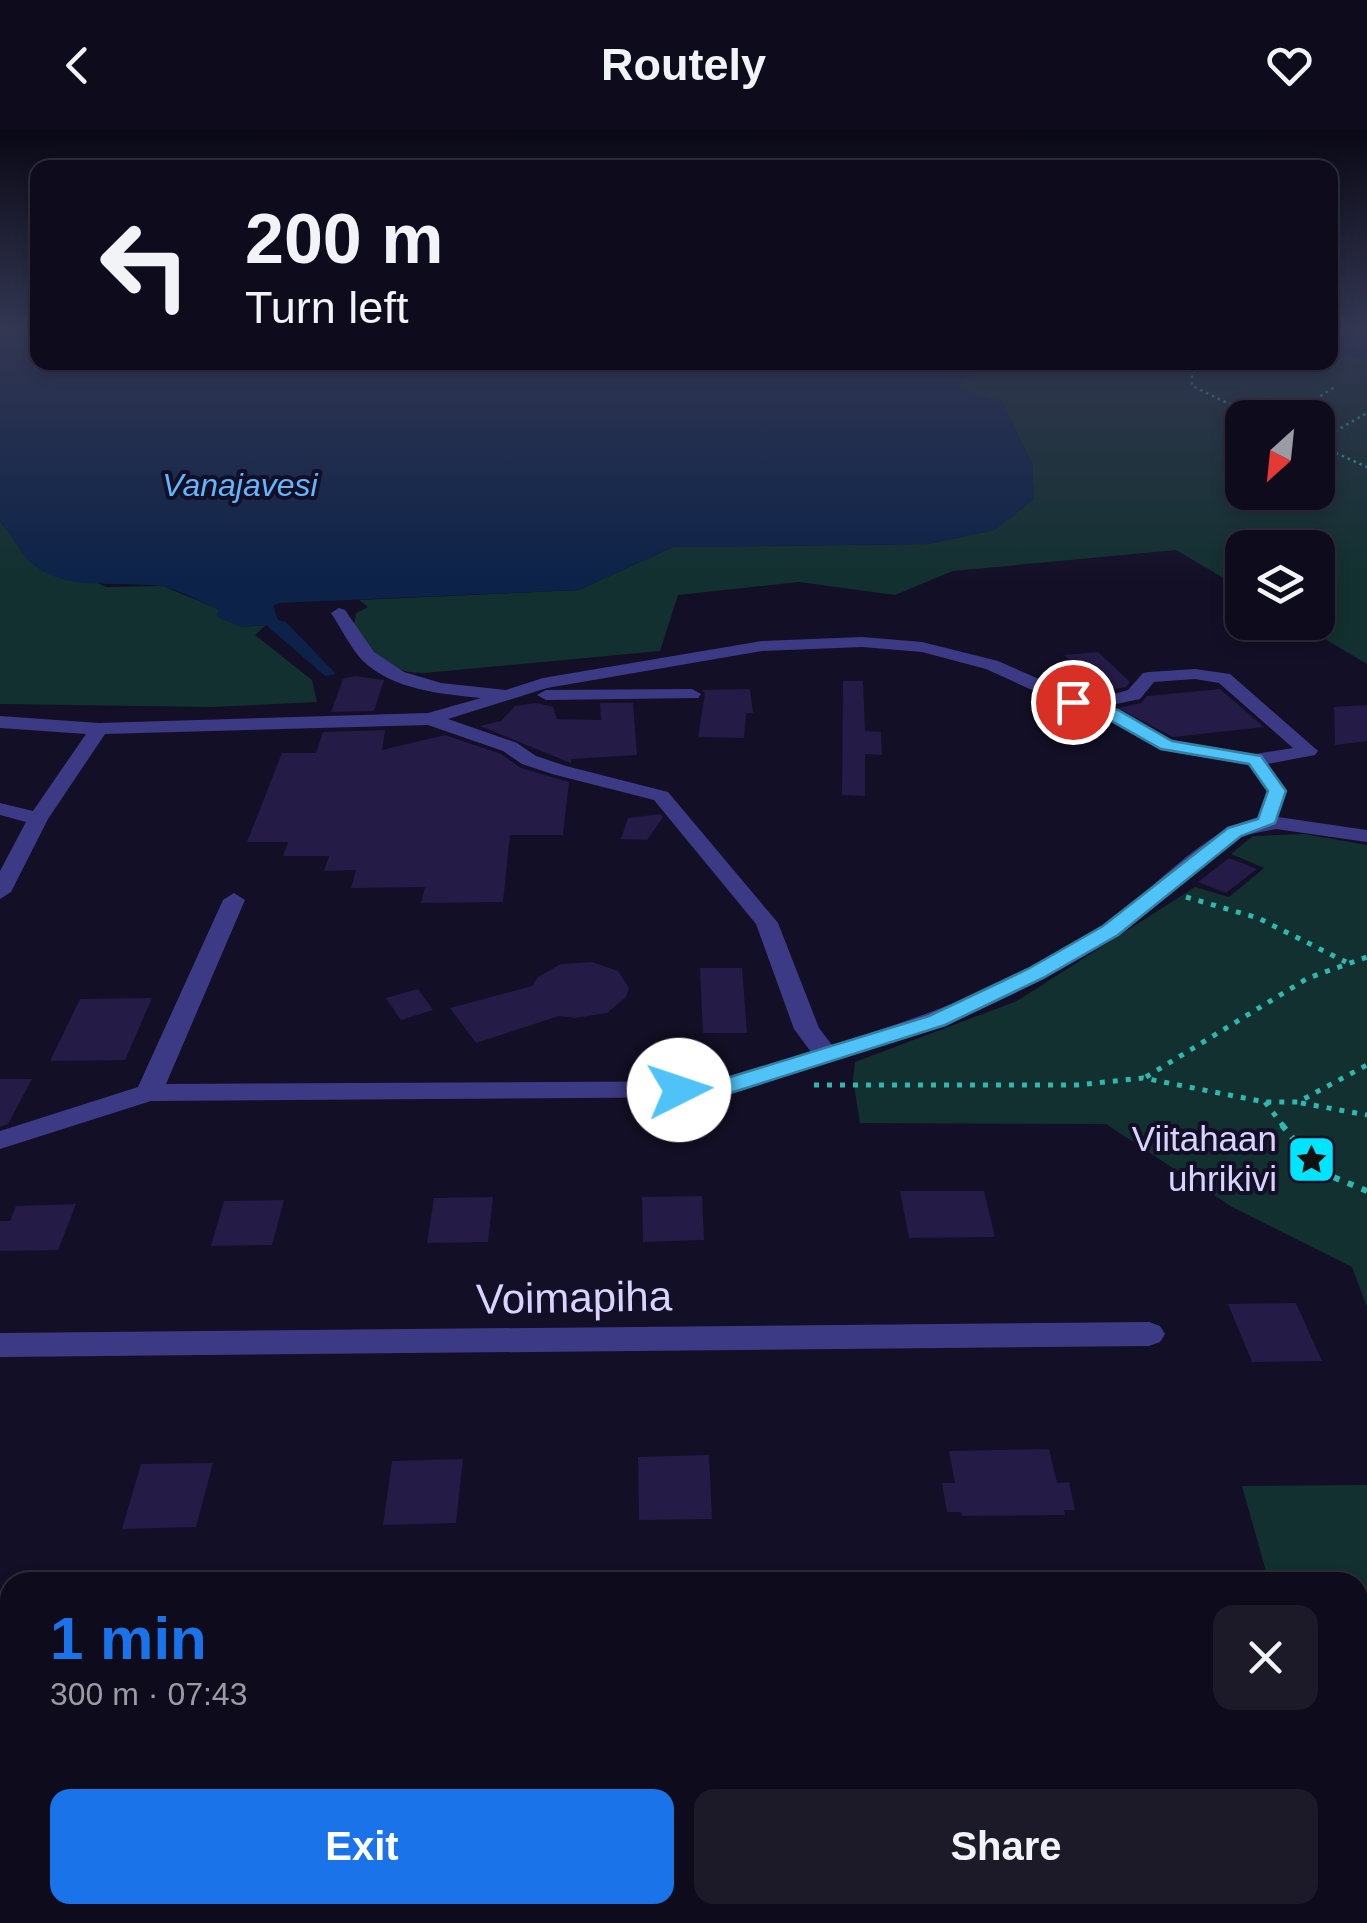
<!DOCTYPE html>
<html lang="en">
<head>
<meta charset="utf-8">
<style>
	:root { --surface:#0e0b1c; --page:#1c1929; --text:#f1f3f6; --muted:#9b9ba3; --line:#2e2b3b; --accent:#1a73e8 }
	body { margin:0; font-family:Arial,sans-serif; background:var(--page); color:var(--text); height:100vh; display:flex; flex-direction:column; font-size:38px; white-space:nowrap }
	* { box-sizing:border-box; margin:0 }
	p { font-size:32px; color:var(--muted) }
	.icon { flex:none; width:55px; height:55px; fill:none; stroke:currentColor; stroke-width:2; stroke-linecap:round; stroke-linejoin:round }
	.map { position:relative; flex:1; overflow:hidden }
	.panel { position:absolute; left:0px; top:1442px; width:1368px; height:352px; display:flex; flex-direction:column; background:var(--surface); border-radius:30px 30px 0 0; box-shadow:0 5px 15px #0003,0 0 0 2px var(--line) }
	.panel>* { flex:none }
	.top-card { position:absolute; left:30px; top:30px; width:1308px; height:210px; border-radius:20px; box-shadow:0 5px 15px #0003,0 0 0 2px var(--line); background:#0e0b1c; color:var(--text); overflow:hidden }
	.needle { width:65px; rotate:207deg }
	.fabs { position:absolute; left:1225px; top:270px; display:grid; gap:20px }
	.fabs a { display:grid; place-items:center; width:110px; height:110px; border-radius:20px; background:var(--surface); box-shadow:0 5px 15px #0003,0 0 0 2px var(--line); font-size:50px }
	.pin { position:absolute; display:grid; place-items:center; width:85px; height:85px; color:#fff; margin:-42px; border:5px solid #fff; border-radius:50%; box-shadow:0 2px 10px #0007 }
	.me { position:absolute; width:110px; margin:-55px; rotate:86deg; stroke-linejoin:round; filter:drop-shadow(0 0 8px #0008) }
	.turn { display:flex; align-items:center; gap:35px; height:210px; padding:0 50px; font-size:45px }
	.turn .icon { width:130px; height:130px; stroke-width:2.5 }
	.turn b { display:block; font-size:70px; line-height:85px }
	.round { display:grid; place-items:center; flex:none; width:105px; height:105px; border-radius:20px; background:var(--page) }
	.summary { display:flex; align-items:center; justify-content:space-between; height:170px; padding:0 50px }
	h1 { font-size:60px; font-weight:700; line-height:75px; color:var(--accent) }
	.button { display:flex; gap:20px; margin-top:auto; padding:20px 50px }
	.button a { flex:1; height:115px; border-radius:20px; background:var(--accent); color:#fff; font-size:40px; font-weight:700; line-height:115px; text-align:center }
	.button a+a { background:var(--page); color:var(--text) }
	header { display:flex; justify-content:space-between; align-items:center; height:130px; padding:0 50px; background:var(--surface); font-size:45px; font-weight:700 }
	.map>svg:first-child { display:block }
	.green { fill:#12302f; fill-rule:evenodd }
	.water { fill:#0c2248 }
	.building { fill:#241b47 }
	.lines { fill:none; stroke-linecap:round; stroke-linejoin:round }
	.path-far3 { stroke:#2fb8b0; stroke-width:2.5; stroke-dasharray:2.5 4; stroke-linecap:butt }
	.path-far2 { stroke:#2fb8b0; stroke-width:5; stroke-dasharray:5 8; stroke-linecap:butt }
	.path-far1 { stroke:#2fb8b0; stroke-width:6; stroke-dasharray:6 9; stroke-linecap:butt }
	.path { stroke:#2fb8b0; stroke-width:8; stroke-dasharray:8 11; stroke-linecap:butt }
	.minor { fill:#3d3a85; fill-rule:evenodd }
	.route { fill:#4fc3f7; stroke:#337fa1; stroke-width:2.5 }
	.labels { text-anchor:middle; stroke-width:8; stroke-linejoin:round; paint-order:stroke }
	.far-water-label { font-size:32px; font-style:italic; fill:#62b6ff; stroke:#130f26 }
	.poi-label { font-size:35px; fill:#d9d4ff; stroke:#130f26; text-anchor:end }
	.near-street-label { font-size:42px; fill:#d9d4ff; stroke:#130f26 }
</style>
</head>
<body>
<header><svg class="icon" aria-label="back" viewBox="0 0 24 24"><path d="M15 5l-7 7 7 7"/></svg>Routely<svg class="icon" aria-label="heart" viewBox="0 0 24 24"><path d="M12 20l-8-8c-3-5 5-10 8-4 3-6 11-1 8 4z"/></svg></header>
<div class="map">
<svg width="1367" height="1793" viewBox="0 0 1367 1793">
	<rect width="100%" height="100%" fill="#130f26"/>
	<g class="green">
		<path d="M1330,221L1367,228V534L1298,493L1318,492V418H1242V459L1176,420L953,441L895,465L799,452L678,465L660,521L424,543C386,543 375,524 354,496L356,483L368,477L359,470L579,460L673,417L928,414L994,400L1034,369L1032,334L1002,272L960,259V250L1018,232H1330ZM1242,288H1318V362H1242Z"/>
		<path d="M0,392L20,414L106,457L163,456L218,479L241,497L266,495L255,505L312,550L317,572L213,577L0,574Z"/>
		<path d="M1304,704L1367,715V1177L1352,1137L1232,1077L1106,994L860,993L853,949L855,932L1017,871L1195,757L1229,767L1264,738L1231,724L1253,706Z"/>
		<path d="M1367,1355V1542H1358V1452H1269L1242,1356Z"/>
		<path d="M1367,1600V1793H1318L1297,1785H1358V1601Z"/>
		<path d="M0,1621H10V1785H625L619,1793H0Z"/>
	</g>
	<g class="water">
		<path d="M0,201H37L38,232L1018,233L961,250L960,259L1002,272L1032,334L1034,369L994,400L928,414L673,417L579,460L279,473L273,476L278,490L286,492L336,544L325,546L266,495L241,497L217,487L218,479C200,472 179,459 160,456C123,451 74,461 39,439C22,428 14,407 0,392Z"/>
		<path d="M1330,201H1367V229L1332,223Z"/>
	</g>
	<g class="building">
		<path d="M1098,522L1130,552L1126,557L1102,562L1064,525Z"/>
		<path d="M355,546L384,550L374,581L331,582L343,549Z"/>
		<path d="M843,551H863L865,601L881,602L882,625L865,624V666L842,665Z"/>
		<path d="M750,559L753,583H746L744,608L698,607L705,563L701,560Z"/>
		<path d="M1220,559L1264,597L1173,607L1118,578L1141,573L1147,566Z"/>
		<path d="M537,573L553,577L557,589L601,590L600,573H633L637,625L571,629V633L480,596L501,591L515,576Z"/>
		<path d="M1367,575V611L1335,615L1334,577Z"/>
		<path d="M385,600L382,620L445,605L501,624L521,638L569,652L563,705H510L503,772L421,773L425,757L351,758L356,740L324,741L329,726H283L288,712H247L282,623H316L323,602Z"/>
		<path d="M660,684L663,687L647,710L621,709L628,688Z"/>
		<path d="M1229,728L1257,739L1226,763L1198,752Z"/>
		<path d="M592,832L618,841L629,858L626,867L607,883L575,888L559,886L476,913L450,878L532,856L538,847L561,834Z"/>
		<path d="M700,838H742L747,903H703Z"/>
		<path d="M418,859L433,880L401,890L386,868Z"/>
		<path d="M152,868L125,930L50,931L80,869Z"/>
		<path d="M0,949H32L8,994L0,997Z"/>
		<path d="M900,1061H984L995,1107L909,1108Z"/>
		<path d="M702,1066L704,1110L643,1112L642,1067Z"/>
		<path d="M493,1067L488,1112L427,1113L434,1068Z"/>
		<path d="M284,1070L272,1115L211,1116L224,1071Z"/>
		<path d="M76,1074L58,1120L0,1121V1091H10L16,1076Z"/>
		<path d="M1296,1173L1322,1231L1252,1232L1228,1174Z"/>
		<path d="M1049,1319L1057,1353L1069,1352L1075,1380H1064L1065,1385L962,1386L961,1382H947L942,1353H955L949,1321Z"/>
		<path d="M709,1325L712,1389L639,1390L638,1327Z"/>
		<path d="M463,1329L456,1393L383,1395L392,1331Z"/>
		<path d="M213,1333L196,1397L122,1399L141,1334Z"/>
	</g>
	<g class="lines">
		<g class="path-far3">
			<path d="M1205,232L1192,243V256L1259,288"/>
			<path d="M1288,288L1334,257"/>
			<path d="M1318,311L1367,283"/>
			<path d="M1318,315L1367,337"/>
		</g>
		<g class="path-far2">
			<path d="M1186,767L1258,788L1346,832"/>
			<path d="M1146,947L1308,848L1367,827"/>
			<path d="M814,955H1077L1143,948L1265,972H1298L1367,935"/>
			<path d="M1265,972L1284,997"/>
			<path d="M1301,973L1367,985"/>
		</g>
		<path class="path-far1" d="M1282,995L1321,1042L1367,1061"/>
		<path class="path" d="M439,1793L440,1785"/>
		<g class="minor">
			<path d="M339,478L345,480L374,522L404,542L441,553L506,560L543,548L762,511L862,507L922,512L998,531L1089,571L1128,560L1143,543L1149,542L1195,539L1230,544L1318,621L1315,625L1267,634L1287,661L1278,687L1367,700V712L1276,699L1241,706L1119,806L1044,849L946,896L719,967L151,971L0,1019V1001L138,957L223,770L234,763L245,770L166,954L718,951L811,922L794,899L756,794L654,670L552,644L522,634L503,621L428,595L105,604L48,689L11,762L0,769V741L26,692L0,685V673L33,681L86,604L0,598V586L99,593L428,583L481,568C442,564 392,560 362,530C350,517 341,498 331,483ZM862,517L922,522L986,539L1067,576L1105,588L1160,620L1249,635L1267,661L1258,687C1197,704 1154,761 1103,796C1021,852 926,886 832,915L819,898L778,793L668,662L566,636L536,626L517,613L448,589L547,558L762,521ZM1195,549L1219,553L1293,618L1255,624L1172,611L1107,576L1140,569L1154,552Z"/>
			<path d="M692,559L701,564L698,568L546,570L537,565L546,560Z"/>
			<path d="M1149,1192L1160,1196L1165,1204L1160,1212L1149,1216L0,1227V1203Z"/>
			<path d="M1358,1559H1367V1597L1358,1596Z"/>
			<rect x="0" y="1588" width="10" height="38"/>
		</g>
	</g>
	<linearGradient id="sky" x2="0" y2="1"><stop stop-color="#0a0815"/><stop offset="0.44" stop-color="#333752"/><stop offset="1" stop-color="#333752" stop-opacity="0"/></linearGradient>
	<rect width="1367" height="452" fill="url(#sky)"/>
	<path class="route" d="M1067,568L1118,580L1172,611L1261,626L1286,661L1275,693L1241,706L1118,805L1043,848L945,895L718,967L671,965L667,960L671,954L717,951L929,886L1028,839L1103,796L1228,698L1258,689L1268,661L1249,634L1161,619L1106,588L1067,576Z"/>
	<defs>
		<symbol id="sight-square" viewBox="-11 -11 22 22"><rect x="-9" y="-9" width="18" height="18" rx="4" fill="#00e5ff" stroke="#130f26"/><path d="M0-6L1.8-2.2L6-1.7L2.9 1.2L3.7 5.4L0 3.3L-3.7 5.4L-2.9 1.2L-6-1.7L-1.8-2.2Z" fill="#111"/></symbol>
	</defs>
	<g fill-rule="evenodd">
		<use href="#sight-square" x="1284" y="1002" width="55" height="55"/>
	</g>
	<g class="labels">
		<g class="far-water-label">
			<text x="240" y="366">Vanajavesi</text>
		</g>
		<g class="poi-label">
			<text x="1277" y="1021">Viitahaan<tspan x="1277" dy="40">uhrikivi</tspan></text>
		</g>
		<g class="near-street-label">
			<text transform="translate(574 1167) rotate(-1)" y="15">Voimapiha</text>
		</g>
	</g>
</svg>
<div class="fabs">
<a><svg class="needle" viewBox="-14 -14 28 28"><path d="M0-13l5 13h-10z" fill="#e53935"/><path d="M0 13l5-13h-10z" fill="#9b9ba3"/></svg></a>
<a><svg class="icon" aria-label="layers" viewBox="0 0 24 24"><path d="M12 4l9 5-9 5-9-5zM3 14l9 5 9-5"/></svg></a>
</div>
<div class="pin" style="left:1073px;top:572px;background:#d93025"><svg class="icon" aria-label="arrive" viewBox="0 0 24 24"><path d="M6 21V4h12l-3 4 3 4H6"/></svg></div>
<svg class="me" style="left:679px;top:960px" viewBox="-20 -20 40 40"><circle r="19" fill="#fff"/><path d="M0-13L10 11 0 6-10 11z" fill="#4fc3f7"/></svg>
<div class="top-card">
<div class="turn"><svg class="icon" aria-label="left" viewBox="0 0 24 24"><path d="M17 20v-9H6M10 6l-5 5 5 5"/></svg><div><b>200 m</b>Turn left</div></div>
</div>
<section class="panel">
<div class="summary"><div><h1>1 min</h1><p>300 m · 07:43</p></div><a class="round"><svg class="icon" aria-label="close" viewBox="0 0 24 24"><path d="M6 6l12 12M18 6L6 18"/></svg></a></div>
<div class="button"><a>Exit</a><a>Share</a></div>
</section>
</div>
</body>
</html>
